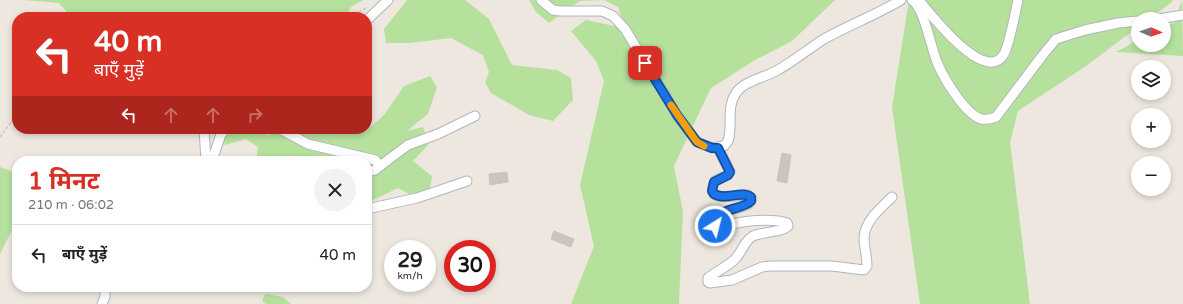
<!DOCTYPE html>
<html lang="hi">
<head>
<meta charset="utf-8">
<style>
	:root { --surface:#fff; --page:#f2f2f2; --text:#202124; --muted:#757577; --line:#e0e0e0; --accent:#d93025 }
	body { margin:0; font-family:"Varela Round","Noto Sans Devanagari",sans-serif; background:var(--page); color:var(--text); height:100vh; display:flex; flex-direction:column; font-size:15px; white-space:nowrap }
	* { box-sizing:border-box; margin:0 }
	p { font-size:13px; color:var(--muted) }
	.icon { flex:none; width:22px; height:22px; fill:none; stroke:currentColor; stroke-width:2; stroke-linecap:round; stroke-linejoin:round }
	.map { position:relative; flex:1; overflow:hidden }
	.panel { position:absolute; left:12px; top:156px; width:360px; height:136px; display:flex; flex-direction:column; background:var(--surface); border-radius:16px; box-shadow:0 2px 6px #0003 }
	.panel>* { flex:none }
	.top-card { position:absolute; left:12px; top:12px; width:360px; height:122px; border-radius:16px; box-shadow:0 2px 6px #0003; background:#d93025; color:#fff; overflow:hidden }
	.needle { width:26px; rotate:92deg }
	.buttons { position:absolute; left:1131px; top:12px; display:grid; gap:8px }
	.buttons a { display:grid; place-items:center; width:40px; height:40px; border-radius:50%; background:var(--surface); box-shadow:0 2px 6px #0003; font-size:20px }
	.speed { position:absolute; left:384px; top:240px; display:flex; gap:8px; font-size:20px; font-weight:700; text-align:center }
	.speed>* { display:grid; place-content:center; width:52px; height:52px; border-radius:50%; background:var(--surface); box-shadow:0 2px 6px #0003; line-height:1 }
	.speed small { font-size:10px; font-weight:400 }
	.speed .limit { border:6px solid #d22; background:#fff; color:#111 }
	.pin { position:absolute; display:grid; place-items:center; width:34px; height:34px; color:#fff; margin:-17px; border-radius:8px; box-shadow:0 2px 6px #0006 }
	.me { position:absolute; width:44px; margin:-22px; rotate:36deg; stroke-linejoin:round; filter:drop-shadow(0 0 3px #0008) }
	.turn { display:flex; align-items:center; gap:14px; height:84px; padding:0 16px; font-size:18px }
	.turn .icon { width:52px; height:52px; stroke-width:2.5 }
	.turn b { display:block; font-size:28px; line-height:34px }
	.lanes { display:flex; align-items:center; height:38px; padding:0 16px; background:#0003; justify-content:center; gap:20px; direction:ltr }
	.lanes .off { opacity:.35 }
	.round { display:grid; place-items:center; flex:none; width:42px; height:42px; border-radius:21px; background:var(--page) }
	.head { display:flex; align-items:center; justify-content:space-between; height:68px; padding:0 16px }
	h1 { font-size:24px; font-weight:700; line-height:30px; color:var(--accent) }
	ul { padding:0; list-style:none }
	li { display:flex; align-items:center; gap:12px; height:60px; padding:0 16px; border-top:1px solid var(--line) }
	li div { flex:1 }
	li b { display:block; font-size:15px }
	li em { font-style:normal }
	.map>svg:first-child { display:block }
	.green { fill:#b5e19d }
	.building { fill:#c9c5bd; stroke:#c9c3b8 }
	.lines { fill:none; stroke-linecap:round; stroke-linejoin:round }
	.minor-casing { stroke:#b2b5bf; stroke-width:11 }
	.path { stroke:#c8c8c8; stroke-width:1.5; stroke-dasharray:3 2; stroke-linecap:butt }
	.minor { stroke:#fff; stroke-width:9 }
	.route-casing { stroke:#114b97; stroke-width:10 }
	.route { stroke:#1a73e8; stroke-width:7 }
	.slow { stroke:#f59e0b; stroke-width:7 }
</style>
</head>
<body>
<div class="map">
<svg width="1183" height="304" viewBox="0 0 1183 304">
	<rect width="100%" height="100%" fill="#ede7df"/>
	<g class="green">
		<path d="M24,0H363L351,7L346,17H71L59,3Z"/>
		<path d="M407,0H465L489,19L512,65L557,70L571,78L573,100L553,121L529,115L491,93L485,82L489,72L483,55L451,38L410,43H386L384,29Z"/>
		<path d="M529,0H835L792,41L755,60L711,88L674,166L683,212L679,304H571L594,246L580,185L604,81L596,61L571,31L586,20L614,26L621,17L618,7L604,0L580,1L549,23L536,12Z"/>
		<path d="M909,0H1173L1172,2L1149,19H1138V27L1086,66L1018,111L1010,142L1030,304H920L892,107Z"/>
		<path d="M1182,0L1183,56L1116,52L1138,40V45H1164V27L1175,22Z"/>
		<path d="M430,76L437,87L428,114L407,131L423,127L429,144L413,161L432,176L429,193L419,199L398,188L373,200H367V161H256L258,147L246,139L225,145L222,138L235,129L269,135L267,129H350L365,132L384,115L404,86Z"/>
		<path d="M0,167L17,173V220L0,254Z"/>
		<path d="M265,294L283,297L291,304H266L262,301Z"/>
	</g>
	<g class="building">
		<path d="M782,153L791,155L787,183L777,181Z"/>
		<path d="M507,172L508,182L490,185L489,174Z"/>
		<path d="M554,231L574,239L571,247L551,239Z"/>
	</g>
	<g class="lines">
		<defs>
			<g id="minor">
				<path d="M541,0L553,10L560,11H602L613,16L625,29L677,115L697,142L712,148L724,146L728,141C733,126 726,107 736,93C744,81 763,78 776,71C793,62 808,49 824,39C849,25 876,15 901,0"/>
				<path d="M912,0C924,7 931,48 937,62C943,77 964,113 981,119C987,120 991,119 996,117L1042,56L1056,39L1085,30L1118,23L1138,21"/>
				<path d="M918,1L922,4C934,18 986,85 1004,54C1010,43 1015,13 1018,0"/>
				<path d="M1158,19L1183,15"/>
				<path d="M367,20L388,0"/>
				<path d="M204,129L206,161"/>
				<path d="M280,129L308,144L375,160L380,166L375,170L367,172"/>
				<path d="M718,148L730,172L728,175L715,181C703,205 737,194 748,195L752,199C746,213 717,204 715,226C723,229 734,223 743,222C754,220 776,219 787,223L788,226C784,232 761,232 753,236C743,242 742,253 734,260C726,267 716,272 708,278V282L710,283L732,280L762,267L770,266H832L864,270L867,266C867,256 864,247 864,238C865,220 881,208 892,197"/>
				<path d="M212,161L221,134L226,129"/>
				<path d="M380,166L408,145L438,134L475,116"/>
				<path d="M367,209L417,198L467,181"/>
				<path d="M102,304L105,297V287"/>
			</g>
		</defs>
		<use href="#minor" class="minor-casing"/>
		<g class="path">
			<path d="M350,17L368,7"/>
			<path d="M0,137L17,114"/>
		</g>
		<use href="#minor" class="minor"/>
	</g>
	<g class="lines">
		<defs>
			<path id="route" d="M645,63L677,115L697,142L712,148H718L730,172L728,175L714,182L712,191L714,194C725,201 741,190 751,197V201C742,211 716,206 715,226"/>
		</defs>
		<use href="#route" class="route-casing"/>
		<use href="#route" class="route"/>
		<path class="slow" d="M671,105L694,138L697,142L704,146"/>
	</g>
</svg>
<div class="buttons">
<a><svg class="needle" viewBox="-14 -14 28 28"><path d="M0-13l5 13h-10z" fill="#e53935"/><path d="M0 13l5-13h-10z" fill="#757577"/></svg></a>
<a><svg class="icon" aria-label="layers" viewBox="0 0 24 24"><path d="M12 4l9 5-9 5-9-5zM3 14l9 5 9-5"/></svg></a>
<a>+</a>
<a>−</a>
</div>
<div class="speed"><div>29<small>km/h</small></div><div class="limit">30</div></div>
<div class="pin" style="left:645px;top:63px;background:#d93025"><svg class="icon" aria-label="arrive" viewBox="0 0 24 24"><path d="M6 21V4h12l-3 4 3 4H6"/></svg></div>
<svg class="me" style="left:715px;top:226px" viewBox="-20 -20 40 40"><circle r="17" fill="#1a73e8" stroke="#fff" stroke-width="3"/><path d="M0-11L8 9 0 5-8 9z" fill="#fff"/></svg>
<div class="top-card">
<div class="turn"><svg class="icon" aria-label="left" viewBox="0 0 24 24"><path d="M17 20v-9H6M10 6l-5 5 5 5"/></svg><div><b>40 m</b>बाएँ मुड़ें</div></div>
<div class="lanes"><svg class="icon" aria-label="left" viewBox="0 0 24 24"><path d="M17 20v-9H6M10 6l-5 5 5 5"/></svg><svg class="icon off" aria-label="ahead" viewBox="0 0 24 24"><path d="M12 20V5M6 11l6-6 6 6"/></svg><svg class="icon off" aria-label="ahead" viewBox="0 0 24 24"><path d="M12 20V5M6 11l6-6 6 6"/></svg><svg class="icon off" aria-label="right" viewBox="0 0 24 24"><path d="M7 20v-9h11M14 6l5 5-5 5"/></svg></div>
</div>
<section class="panel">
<div class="head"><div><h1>1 मिनट</h1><p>210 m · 06:02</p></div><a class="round"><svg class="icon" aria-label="close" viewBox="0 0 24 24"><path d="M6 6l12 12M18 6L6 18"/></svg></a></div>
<ul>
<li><svg class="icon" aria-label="left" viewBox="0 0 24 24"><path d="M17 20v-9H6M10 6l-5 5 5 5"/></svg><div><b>बाएँ मुड़ें</b></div><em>40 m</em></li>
</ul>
</section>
</div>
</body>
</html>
